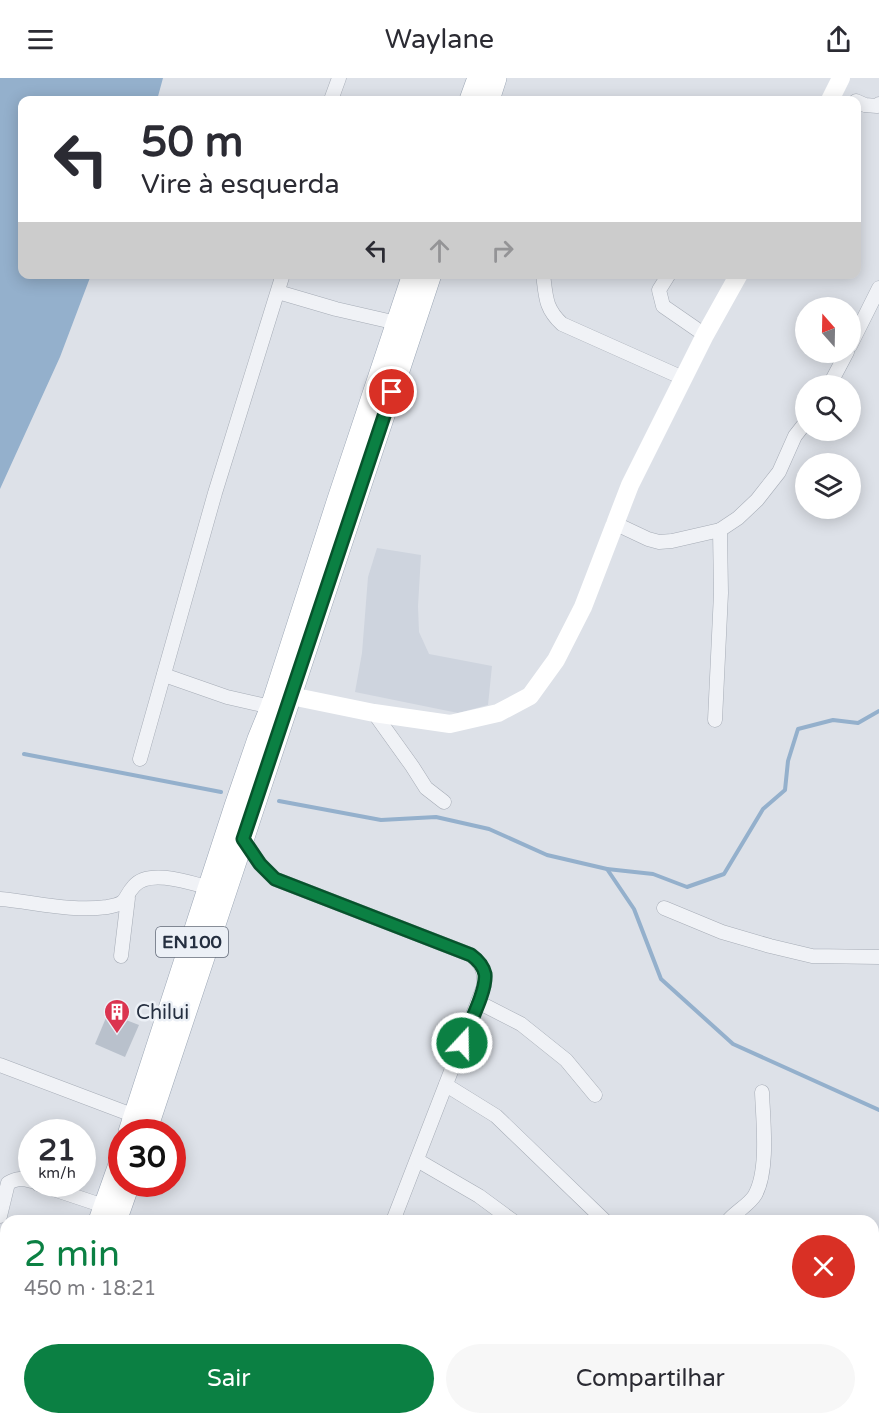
<!DOCTYPE html>
<html lang="pt">
<head>
<meta charset="utf-8">
<style>
	:root { --surface:#fff; --page:#f7f7f7; --text:#2b2b33; --muted:#7c7c81; --accent:#0b8043 }
	body { margin:0; font-family:"Varela Round",sans-serif; background:var(--page); color:var(--text); height:100vh; display:flex; flex-direction:column; font-size:22px; white-space:nowrap }
	* { box-sizing:border-box; margin:0 }
	p { font-size:20px; color:var(--muted) }
	.icon { flex:none; width:33px; height:33px; fill:none; stroke:currentColor; stroke-width:2; stroke-linecap:round; stroke-linejoin:round }
	.map { position:relative; flex:1; overflow:hidden }
	.drawer { position:absolute; left:0px; top:1137px; width:879px; height:210px; display:flex; flex-direction:column; background:var(--surface); border-radius:18px 18px 0 0; box-shadow:0 3px 15px #0003 }
	.drawer>* { flex:none }
	.guide { position:absolute; left:18px; top:18px; width:843px; height:183px; border-radius:12px; box-shadow:0 3px 15px #0003; background:#fff; color:var(--text); overflow:hidden }
	.needle { width:39px; rotate:340deg }
	.tools { position:absolute; left:795px; top:219px; display:grid; gap:12px }
	.tools a { display:grid; place-items:center; width:66px; height:66px; border-radius:50%; background:var(--surface); box-shadow:0 3px 15px #0003; font-size:30px }
	.speed { position:absolute; left:18px; top:1041px; display:flex; gap:12px; font-size:30px; font-weight:700; text-align:center }
	.speed>* { display:grid; place-content:center; width:78px; height:78px; border-radius:50%; background:var(--surface); box-shadow:0 3px 15px #0003; line-height:1 }
	.speed small { font-size:15px; font-weight:400 }
	.speed .limit { border:9px solid #d22; background:#fff; color:#111 }
	.pin { position:absolute; display:grid; place-items:center; width:51px; height:51px; color:#fff; margin:-26px; border:3px solid #fff; border-radius:50%; box-shadow:0 2px 6px #0007 }
	.me { position:absolute; width:66px; margin:-33px; rotate:21deg; stroke-linejoin:round; filter:drop-shadow(0 0 4px #0008) }
	.turn { display:flex; align-items:center; gap:21px; height:126px; padding:0 24px; font-size:27px }
	.turn .icon { width:78px; height:78px; stroke-width:2.5 }
	.turn b { display:block; font-size:42px; line-height:51px }
	.lanes { display:flex; align-items:center; height:57px; padding:0 24px; background:#0003; justify-content:center; gap:30px; direction:ltr }
	.lanes .off { opacity:.35 }
	.round { display:grid; place-items:center; flex:none; width:63px; height:63px; border-radius:32px; background:var(--page) }
	.headline { display:flex; align-items:center; justify-content:space-between; height:102px; padding:0 24px }
	h1 { font-size:36px; font-weight:600; line-height:45px; color:var(--accent) }
	.primary-button { display:flex; gap:12px; margin-top:auto; padding:12px 24px }
	.primary-button a { flex:1; height:69px; border-radius:36px; background:var(--accent); color:#fff; font-size:24px; font-weight:600; line-height:69px; text-align:center }
	.primary-button a+a { background:var(--page); color:var(--text) }
	header { display:flex; justify-content:space-between; align-items:center; height:78px; padding:0 24px; background:var(--surface); font-size:27px; font-weight:600 }
	.map>svg:first-child { display:block }
	.built { fill:#ced4de }
	.water { fill:#94b0cc }
	.lines { fill:none; stroke-linecap:round; stroke-linejoin:round }
	.stream { stroke:#94b0cc; stroke-width:4 }
	.building { fill:#b9c1cc }
	.street-casing { stroke:#a6acb6; stroke-width:15 }
	.primary-casing { stroke:#9ba6b5; stroke-width:22 }
	.street { stroke:#f0f2f6; stroke-width:14 }
	.secondary { stroke:#fff; stroke-width:18 }
	.primary { stroke:#fff; stroke-width:21 }
	.route-casing { stroke:#07532c; stroke-width:15 }
	.route { stroke:#0b8043; stroke-width:10 }
	.labels { text-anchor:middle; stroke-width:5; stroke-linejoin:round; paint-order:stroke }
	.shield { fill:#ecf0f6; stroke:#616977; stroke-width:1.5 }
	.shield-label { font-size:18px; font-weight:bold; fill:#252f40 }
	.poi-label { font-size:20px; fill:#252f40; stroke:#ecf0f6; text-anchor:start }
</style>
</head>
<body>
<header><svg class="icon" aria-label="menu" viewBox="0 0 24 24"><path d="M4 6h16M4 12h16M4 18h16"/></svg>Waylane<svg class="icon" aria-label="share" viewBox="0 0 24 24"><path d="M12 15V3M7 8l5-5 5 5M5 13v7h14v-7"/></svg></header>
<div class="map">
<svg width="879" height="1347" viewBox="0 0 879 1347">
	<rect width="100%" height="100%" fill="#dde1e8"/>
	<path class="built" d="M377,470L421,477L418,528L419,554L429,576L492,588L488,627L458,635L355,614L362,575L368,499Z"/>
	<path class="water" d="M0,0H163L157,22H22V196L91,197L60,279L0,411Z"/>
	<g class="lines">
		<g class="stream">
			<path d="M24,676L221,714"/>
			<path d="M279,723L381,742L436,739L489,751L547,777L607,791L634,831L661,901L733,966L879,1032"/>
			<path d="M607,791L653,796L687,809L724,796L763,731L785,712L788,683L798,651L833,642L858,645L879,633"/>
		</g>
	</g>
	<path class="building" d="M108,935L139,947L125,979L95,966Z"/>
	<g class="lines">
		<defs>
			<g id="street">
				<path d="M331,22L339,0"/>
				<path d="M856,23L865,27L877,28L879,26"/>
				<path d="M543,196C546,219 545,230 562,246L683,300"/>
				<path d="M669,196L659,212L663,228L705,257"/>
				<path d="M278,214L336,231L397,245"/>
				<path d="M850,268L879,210"/>
				<path d="M829,308L847,274"/>
				<path d="M614,445L648,461L659,464L672,463L720,452L738,440L757,422L779,394L795,358L806,344"/>
				<path d="M164,597L227,619L271,629"/>
				<path d="M374,635L412,688L426,710L444,724"/>
				<path d="M715,642L721,515L720,452"/>
				<path d="M140,681L215,415L283,196"/>
				<path d="M243,761L260,786L275,801L471,877C482,886 485,893 484,908L393,1143"/>
				<path d="M0,821C34,824 72,834 107,829C130,825 122,821 134,808C149,790 191,805 210,810"/>
				<path d="M664,830L722,854L770,868L812,878L879,879"/>
				<path d="M121,878L128,820"/>
				<path d="M478,924L521,946L566,982L595,1017"/>
				<path d="M0,987L135,1038"/>
				<path d="M446,1007L496,1038L605,1143"/>
				<path d="M417,1082L479,1118L513,1143"/>
				<path d="M38,1106L104,1128"/>
				<path d="M0,1138L8,1105C17,1100 22,1100 32,1103"/>
				<path d="M728,1143C735,1134 749,1127 755,1117C769,1092 763,1042 762,1014"/>
				<path d="M415,1341L420,1347"/>
				<path d="M524,1341L529,1347"/>
				<path d="M610,1341L615,1347"/>
				<path d="M682,1341L686,1347"/>
				<path d="M309,1347L310,1341"/>
				<path d="M633,1347L641,1341"/>
			</g>
			<g id="primary">
				<path d="M470,22L478,0"/>
				<path d="M489,22L496,0"/>
				<path d="M129,1054L235,728L258,661L271,629L338,421L413,196"/>
				<path d="M146,1054L431,196"/>
				<path d="M99,1143L122,1078"/>
				<path d="M116,1143L129,1106"/>
				<path d="M26,1347L29,1341"/>
			</g>
		</defs>
		<use href="#street" class="street-casing"/>
		<use href="#primary" class="primary-casing"/>
		<use href="#street" class="street"/>
		<g class="secondary">
			<path d="M830,22L841,0"/>
			<path d="M291,618L374,635L450,646L498,635L530,618L556,582L583,529L630,407L705,257L739,196"/>
		</g>
		<use href="#primary" class="primary"/>
	</g>
	<g class="lines">
		<defs>
			<path id="route" d="M392,314L243,761L260,786L275,801L471,877C478,882 483,887 485,896C487,913 468,948 462,965"/>
		</defs>
		<use href="#route" class="route-casing"/>
		<use href="#route" class="route"/>
	</g>
	<defs>
		<symbol id="building-pin" viewBox="-11 -11 22 30"><path d="M0 17L-7.5 6A9.5 9.5 0 1 1 7.5 6Z" fill="#db3450" stroke="#ecf0f6"/><path d="M-4-6H4V6H1V3H-1V6H-4ZM-2.5-4.3h1.7v1.8h-1.7ZM.8-4.3h1.7v1.8H.8ZM-2.5-1h1.7V.8h-1.7ZM.8-1h1.7V.8H.8Z" fill="#fff"/></symbol>
	</defs>
	<g fill-rule="evenodd">
		<use href="#building-pin" x="102" y="919" width="30" height="40"/>
	</g>
	<g class="labels">
		<rect class="shield" x="156" y="849" width="72" height="30" rx="4.5"/>
		<g class="shield-label">
			<text x="192" y="870">EN100</text>
		</g>
		<g class="poi-label">
			<text x="136" y="941">Chilui</text>
		</g>
	</g>
</svg>
<div class="tools">
<a><svg class="needle" viewBox="-14 -14 28 28"><path d="M0-13l5 13h-10z" fill="#e53935"/><path d="M0 13l5-13h-10z" fill="#7c7c81"/></svg></a>
<a><svg class="icon" aria-label="search" viewBox="0 0 24 24"><circle cx="10" cy="10" r="6"/><path d="M15 15l6 6"/></svg></a>
<a><svg class="icon" aria-label="layers" viewBox="0 0 24 24"><path d="M12 4l9 5-9 5-9-5zM3 14l9 5 9-5"/></svg></a>
</div>
<div class="speed"><div>21<small>km/h</small></div><div class="limit">30</div></div>
<div class="pin" style="left:392px;top:314px;background:#d93025"><svg class="icon" aria-label="arrive" viewBox="0 0 24 24"><path d="M6 21V4h12l-3 4 3 4H6"/></svg></div>
<svg class="me" style="left:462px;top:965px" viewBox="-20 -20 40 40"><circle r="17" fill="#0b8043" stroke="#fff" stroke-width="3"/><path d="M0-11L8 9 0 5-8 9z" fill="#fff"/></svg>
<div class="guide">
<div class="turn"><svg class="icon" aria-label="left" viewBox="0 0 24 24"><path d="M17 20v-9H6M10 6l-5 5 5 5"/></svg><div><b>50 m</b>Vire à esquerda</div></div>
<div class="lanes"><svg class="icon" aria-label="left" viewBox="0 0 24 24"><path d="M17 20v-9H6M10 6l-5 5 5 5"/></svg><svg class="icon off" aria-label="ahead" viewBox="0 0 24 24"><path d="M12 20V5M6 11l6-6 6 6"/></svg><svg class="icon off" aria-label="right" viewBox="0 0 24 24"><path d="M7 20v-9h11M14 6l5 5-5 5"/></svg></div>
</div>
<section class="drawer">
<div class="headline"><div><h1>2 min</h1><p>450 m · 18:21</p></div><a class="round" style="background:#d93025;color:#fff"><svg class="icon" aria-label="close" viewBox="0 0 24 24"><path d="M6 6l12 12M18 6L6 18"/></svg></a></div>
<div class="primary-button"><a>Sair</a><a>Compartilhar</a></div>
</section>
</div>
</body>
</html>
